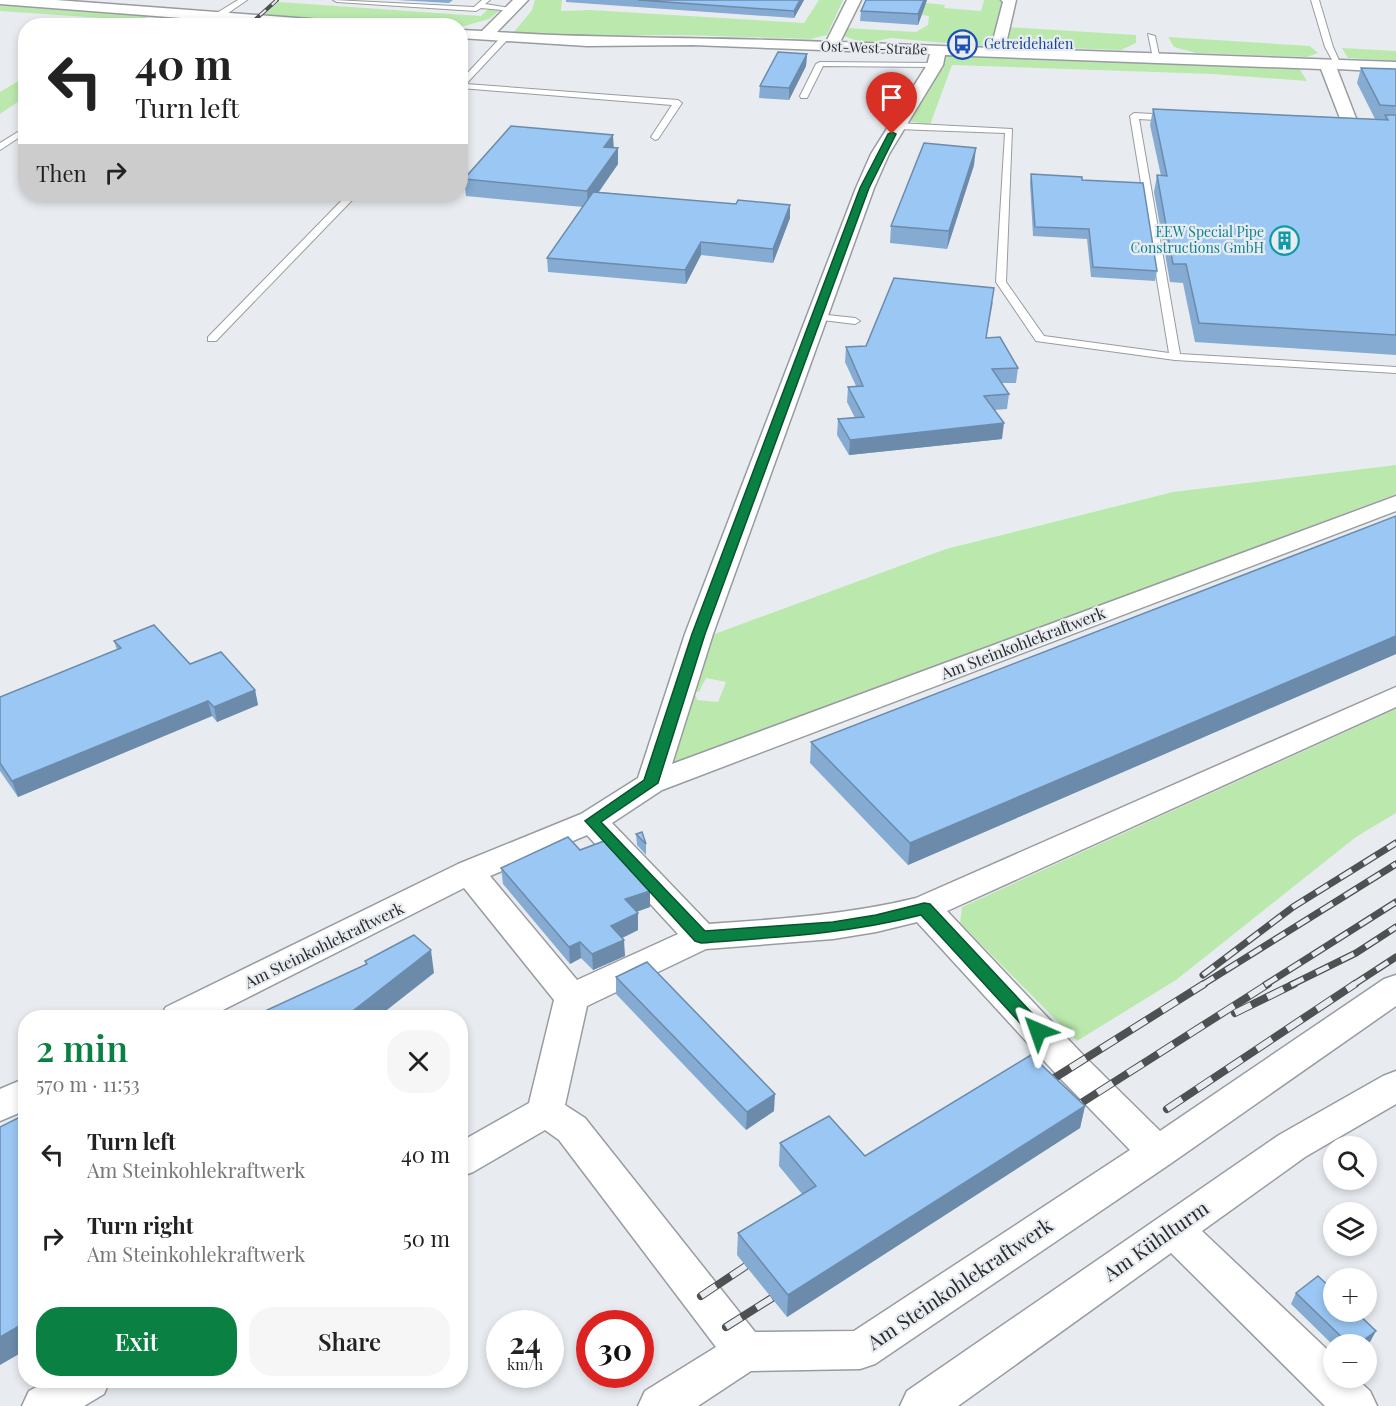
<!DOCTYPE html>
<html lang="en">
<head>
<meta charset="utf-8">
<style>
	:root { --surface:#fff; --page:#f6f6f6; --text:#222; --muted:#767676; --accent:#0b8043 }
	body { margin:0; font-family:"Playfair Display",serif; background:var(--page); color:var(--text); height:100vh; display:flex; flex-direction:column; font-size:22px; white-space:nowrap }
	* { box-sizing:border-box; margin:0 }
	p { font-size:20px; color:var(--muted) }
	.icon { flex:none; width:33px; height:33px; fill:none; stroke:currentColor; stroke-width:2; stroke-linecap:round; stroke-linejoin:round }
	.map { position:relative; flex:1; overflow:hidden }
	.panel { position:absolute; left:18px; top:1010px; width:450px; height:378px; display:flex; flex-direction:column; background:var(--surface); border-radius:24px; box-shadow:0 3px 9px #0003 }
	.panel>* { flex:none }
	.top-card { position:absolute; left:18px; top:18px; width:450px; height:183px; border-radius:24px; box-shadow:0 3px 9px #0003; background:#fff; color:var(--text); overflow:hidden }
	.tools { position:absolute; left:1323px; top:1136px; display:grid; gap:12px }
	.tools a { display:grid; place-items:center; width:54px; height:54px; border-radius:50%; background:var(--surface); box-shadow:0 3px 9px #0003; font-size:30px }
	.speed { position:absolute; left:486px; top:1310px; display:flex; gap:12px; font-size:30px; font-weight:700; text-align:center }
	.speed>* { display:grid; place-content:center; width:78px; height:78px; border-radius:50%; background:var(--surface); box-shadow:0 3px 9px #0003; line-height:1 }
	.speed small { font-size:15px; font-weight:400 }
	.speed .limit { border:9px solid #d22; background:#fff; color:#111 }
	.pin { position:absolute; display:grid; place-items:center; width:51px; height:51px; color:#fff; margin:-62px -26px; border-radius:50% 50% 50% 0; rotate:-45deg; box-shadow:0 0 6px #0007 }
	.pin .icon { rotate:45deg }
	.me { position:absolute; width:66px; margin:-33px; rotate:317deg; stroke-linejoin:round; filter:drop-shadow(0 0 4px #0008) }
	.turn { display:flex; align-items:center; gap:21px; height:126px; padding:0 18px; font-size:27px }
	.turn .icon { width:78px; height:78px; stroke-width:2.5 }
	.turn b { display:block; font-size:42px; line-height:51px }
	.then { display:flex; align-items:center; height:57px; padding:0 18px; background:#0003; gap:12px; font-size:22px }
	.round { display:grid; place-items:center; flex:none; width:63px; height:63px; border-radius:24px; background:var(--page) }
	.headline { display:flex; align-items:center; justify-content:space-between; height:102px; padding:0 18px }
	h1 { font-size:36px; font-weight:600; line-height:45px; color:var(--accent) }
	.action { display:flex; gap:12px; margin-top:auto; padding:12px 18px }
	.action a { flex:1; height:69px; border-radius:24px; background:var(--accent); color:#fff; font-size:24px; font-weight:600; line-height:69px; text-align:center }
	.action a+a { background:var(--page); color:var(--text) }
	ul { padding:0; list-style:none }
	li { display:flex; align-items:center; gap:18px; height:84px; padding:0 18px }
	li div { flex:1 }
	li b { display:block; font-size:22px }
	li em { font-style:normal }
	.map>svg:first-child { display:block }
	.green { fill:#bbe9ad }
	.lines { fill:none; stroke-linecap:round; stroke-linejoin:round }
	.lane-casing { stroke:#989ca0; stroke-width:2 }
	.street-casing { stroke:#989ca0; stroke-width:3 }
	.lane { fill:#fff; fill-rule:evenodd }
	.street { fill:#fff; fill-rule:evenodd }
	.rail-far2-casing { stroke:#4e5052; stroke-width:4 }
	.rail-far1-casing { stroke:#4e5052; stroke-width:7 }
	.rail-casing { stroke:#4e5052; stroke-width:8 }
	.rail-far2 { stroke:#e8ecf1; stroke-width:2; stroke-dasharray:8; stroke-linecap:butt }
	.rail-far1 { stroke:#e8ecf1; stroke-width:4.5; stroke-dasharray:14; stroke-linecap:butt }
	.rail { stroke:#e8ecf1; stroke-width:6; stroke-dasharray:18; stroke-linecap:butt }
	.wall { fill:#85abd2 }
	.shaded-wall { fill:#6c8bab }
	.building { fill:#9bc7f4; stroke:#6c8bab; stroke-width:1.5 }
	.route { fill:#0b8043; stroke:#07532c; stroke-width:1.5 }
	.labels { text-anchor:middle; stroke-width:4.5; stroke-linejoin:round; paint-order:stroke }
	.far-transit-label { font-size:14px; fill:#164399; stroke:#e8ecf1; text-anchor:start }
	.far-street-label { font-size:14px; fill:#2a2c2d; stroke:#e8ecf1 }
	.far-culture-label { font-size:14px; fill:#0d838f; stroke:#e8ecf1; text-anchor:end }
	.street-label { font-size:16px; fill:#2a2c2d; stroke:#e8ecf1 }
	.near-street-label { font-size:20px; fill:#2a2c2d; stroke:#e8ecf1 }
</style>
</head>
<body>
<div class="map">
<svg width="1396" height="1406" viewBox="0 0 1396 1406">
	<rect width="100%" height="100%" fill="#e8ecf1"/>
	<g class="green">
		<path d="M535,0H562L561,11L590,10L804,23L819,0H843L827,35L810,39L679,35L571,36L514,32L532,10Z"/>
		<path d="M984,0H1004L994,43L989,47L891,38L872,42L858,41L843,36L845,28L916,32L928,25L929,16L921,15L926,3L945,5L944,8L981,11Z"/>
		<path d="M279,2L481,16L488,9L500,10L489,19L461,27L386,24L262,15Z"/>
		<path d="M0,5L149,16L135,25H108L109,24L102,18L0,11Z"/>
		<path d="M1007,27L1136,35V43L1121,50L1012,46L1004,42Z"/>
		<path d="M1168,37L1310,46L1318,53L1307,57L1196,53L1174,47Z"/>
		<path d="M1342,48L1396,51V61L1348,58Z"/>
		<path d="M950,54L1299,68L1307,81L1212,74L952,65L930,125L910,121L907,117L946,56Z"/>
		<path d="M25,77V97L0,114V92Z"/>
		<path d="M1396,465V494L685,765L670,761L687,695L696,696L697,700L718,702L726,682L706,678L699,692L690,690L709,636L946,549L1173,492Z"/>
		<path d="M1396,709V813L1356,837L1176,980L1077,1041L960,923L962,907Z"/>
	</g>
	<g class="lines">
		<defs>
			<g id="lane">
				<path d="M238,0H247L221,18H215V14Z"/>
				<path d="M333,0L474,7L482,0H490L485,4L516,9L512,11L481,8L476,11L337,2Z"/>
				<path d="M1311,0H1319L1333,47L1342,67H1336L1325,47Z"/>
				<path d="M192,12L199,14L184,26H175Z"/>
				<path d="M1148,34L1155,36L1160,60L1153,58Z"/>
				<path d="M503,35L510,37L466,84L678,100L682,103L658,139L655,140L651,137L672,105L460,88V81Z"/>
				<path d="M820,62L935,63L939,65L935,67L823,66L807,98H801L800,96L816,64Z"/>
				<path d="M1134,113L1172,115L1176,118L1172,121L1139,119L1180,354L1396,367V373L1175,360L1036,341L996,282L1005,133L897,129L893,126L897,123L1012,129L1006,282L1044,336L1169,353L1130,116Z"/>
				<path d="M26,127V133L0,150V143Z"/>
				<path d="M348,194H358L216,341H208V337Z"/>
				<path d="M818,314L855,318L860,321L855,324L814,319V315Z"/>
			</g>
			<g id="street">
				<path d="M0,0H56L349,22L356,26H285L0,4Z"/>
				<path d="M513,0H528L497,32C607,39 716,37 826,42L847,0H861L840,42L991,48L1003,2L1001,0H1016L1005,48L1396,62V72L1337,69L1359,126L1351,131L1343,126L1321,69L945,55L943,65L889,154L874,188L713,634L672,764L1396,496V511L662,790L612,823L709,924C779,919 847,915 916,898L1396,687V707L947,911L1084,1056L1160,1131L1384,979L1396,975V1006L1170,1164L875,1364L860,1369L751,1371L698,1406H638L645,1391L716,1347L559,1140L545,1130L473,1172L460,1177V1142L529,1103L554,1000L464,888L209,1017H160L166,1007L458,864L581,814L638,778L685,634L856,188L871,154L927,65L930,54L692,45L587,46L460,38V30L482,31ZM587,835L678,934L577,980L490,876ZM917,922L1058,1076L1130,1150L854,1331L755,1332L585,1118L565,1105L587,1006L706,949L833,939L876,932Z"/>
				<path d="M1396,1071V1104L1305,1157L1202,1231L1334,1356V1377H1355L1370,1391L1377,1406H1325L1171,1253L958,1406H900L907,1391L1279,1135L1383,1076Z"/>
				<path d="M26,1078V1110L0,1121V1089Z"/>
				<path d="M49,1380H110L104,1394L84,1406H22L29,1391Z"/>
			</g>
		</defs>
		<use href="#lane" class="lane-casing"/>
		<use href="#street" class="street-casing"/>
		<use href="#lane" class="lane"/>
		<use href="#street" class="street"/>
		<defs>
			<path id="rail-far2" d="M248,26L277,0"/>
			<g id="rail-far1">
				<path d="M1203,975L1293,907L1396,843"/>
				<path d="M1202,985L1396,864"/>
				<path d="M1265,985L1396,902"/>
				<path d="M1291,985L1356,953L1396,927"/>
				<path d="M1353,985L1396,957"/>
			</g>
			<g id="rail">
				<path d="M1235,1013L1294,984"/>
				<path d="M1040,1087L1204,984"/>
				<path d="M1167,1109L1355,984"/>
				<path d="M1067,1112L1268,984"/>
				<path d="M701,1296L746,1266"/>
				<path d="M726,1327L772,1298"/>
			</g>
		</defs>
		<use href="#rail-far2" class="rail-far2-casing"/>
		<use href="#rail-far1" class="rail-far1-casing"/>
		<use href="#rail" class="rail-casing"/>
		<use href="#rail-far2" class="rail-far2"/>
		<use href="#rail-far1" class="rail-far1"/>
		<use href="#rail" class="rail"/>
	</g>
	<g class="wall">
		<path d="M397,0H453L449,3Z"/>
		<path d="M566,0H804L794,18L566,2Z"/>
		<path d="M866,0H927L918,25L860,21L861,11Z"/>
		<path d="M807,54L806,66L789,100L759,98L760,86Z"/>
		<path d="M1361,68L1396,69V355L1195,342L1183,283L1170,282L1154,192L1157,175L1161,176L1150,125L1153,109L1375,119L1357,83Z"/>
		<path d="M614,148H618V164L599,192L736,204L790,205V218L773,263L701,255L686,284L548,272L547,258L583,207L466,196L464,179Z"/>
		<path d="M974,165L947,249L890,243L891,226Z"/>
		<path d="M1031,174L1082,180L1157,271L1155,281L1091,277L1087,239L1033,236L1030,183Z"/>
		<path d="M993,302L986,338L1018,368L1016,383H1002L1009,394L1007,409L994,410L1002,439L849,455L837,435L838,419L855,418L847,402L848,387L856,386L845,362L846,347L866,346Z"/>
		<path d="M1396,516V654L908,865L810,763L811,742Z"/>
		<path d="M114,641L190,664L255,690L258,705L217,722L212,716L18,797L0,771V697L117,650Z"/>
		<path d="M636,834L646,844V855L637,845Z"/>
		<path d="M580,850L650,907L636,912L638,930L622,938L625,956L593,970L581,958L570,964L503,884L501,868Z"/>
		<path d="M616,977L774,1111L746,1130L616,994Z"/>
		<path d="M1085,1106L1080,1128L787,1317L737,1255L738,1233L802,1194L779,1166L780,1143L865,1156Z"/>
		<path d="M1296,1293L1370,1342L1366,1344H1334V1346L1291,1304Z"/>
	</g>
	<g class="shaded-wall">
		<path d="M800,0H804L794,18V11Z"/>
		<path d="M924,0H927L918,25V14Z"/>
		<path d="M807,54L806,66L789,100V88Z"/>
		<path d="M613,135L614,151L604,147Z"/>
		<path d="M618,148V164L588,207L587,191Z"/>
		<path d="M976,148L974,165L947,249L949,231Z"/>
		<path d="M790,205V218L773,263V249Z"/>
		<path d="M701,242V255L686,284L685,270Z"/>
		<path d="M1004,423L1002,439L849,455L850,440Z"/>
		<path d="M1396,636V654L908,865L910,843Z"/>
		<path d="M255,690L258,705L217,722L214,707Z"/>
		<path d="M208,701L212,716L18,797L12,781Z"/>
		<path d="M650,891V907L625,916V899Z"/>
		<path d="M638,913V930L612,943L611,926Z"/>
		<path d="M624,940L625,956L593,970L592,954Z"/>
		<path d="M580,942L581,958L570,964L569,947Z"/>
		<path d="M431,950L434,973L378,1017H345Z"/>
		<path d="M775,1094L774,1111L746,1130L747,1112Z"/>
		<path d="M1085,1106L1080,1128L787,1317L788,1295Z"/>
		<path d="M26,1322V1350L0,1365V1337Z"/>
		<path d="M1376,1331L1370,1342L1366,1345V1344H1358Z"/>
	</g>
	<g class="building">
		<path d="M638,0H800L794,11Z"/>
		<path d="M866,0H924L918,14L861,11Z"/>
		<path d="M778,52L807,54L789,88L760,86Z"/>
		<path d="M1361,68L1396,69V106L1380,105Z"/>
		<path d="M1153,109L1388,120L1385,115H1396V335L1199,323L1186,264H1173L1157,175L1167,176Z"/>
		<path d="M511,126L613,135L604,147L618,148L587,191L464,179Z"/>
		<path d="M924,143L976,148L949,231L891,226Z"/>
		<path d="M1031,174L1082,177V180L1143,183L1157,271L1093,267L1089,229L1035,227Z"/>
		<path d="M593,192L736,204L738,200L790,205L773,249L701,242L685,270L547,258Z"/>
		<path d="M894,278L994,288L986,338L1000,337L1018,368L992,369L1009,394L984,396L1004,423L850,440L838,419L864,417L848,387L863,386L846,347L866,346Z"/>
		<path d="M1396,516V636L910,843L811,742Z"/>
		<path d="M154,625L190,664L221,652L255,690L214,707L208,701L12,781L0,763V697L121,648L114,641Z"/>
		<path d="M642,832L646,844L636,834Z"/>
		<path d="M568,837L580,850L604,841L650,891L625,899L638,913L611,926L624,940L592,954L580,942L569,947L501,868Z"/>
		<path d="M414,935L431,950L345,1017H252L367,964L365,961Z"/>
		<path d="M647,962L775,1094L747,1112L616,977Z"/>
		<path d="M227,1012L231,1017H217Z"/>
		<path d="M1031,1055L1085,1106L788,1295L738,1233L816,1186L780,1143L829,1116L865,1156Z"/>
		<path d="M26,1114V1322L0,1337V1127Z"/>
		<path d="M1318,1276L1334,1291V1311H1355L1376,1331L1358,1344H1349L1296,1293Z"/>
	</g>
	<path class="route" d="M892,132L896,134L869,188L705,634L658,783L601,822L705,931L833,922L876,915L924,903L930,904L1044,1026L1046,1031L1044,1036L1038,1038L1032,1036L921,915C846,934 777,937 701,943L695,941L585,821L644,780L692,634L860,188L888,134Z"/>
	<defs>
		<symbol id="bus-ring" viewBox="-11 -11 22 22"><circle r="9.5" fill="#e8ecf1" stroke="#1a4fb4" stroke-width="1.5"/><path d="M-5-6H5V4H4V6H2V4H-2V6H-4V4H-5ZM-3.5-4V0h7V-4ZM-3.5 1.2v1.5H-2V1.2ZM2 1.2v1.5H3.5V1.2Z" fill="#1a4fb4"/></symbol>
		<symbol id="building-ring" viewBox="-11 -11 22 22"><circle r="9.5" fill="#e8ecf1" stroke="#0f9aa8" stroke-width="1.5"/><path d="M-4-6H4V6H1V3H-1V6H-4ZM-2.5-4.3h1.7v1.8h-1.7ZM.8-4.3h1.7v1.8H.8ZM-2.5-1h1.7V.8h-1.7ZM.8-1h1.7V.8H.8Z" fill="#0f9aa8"/></symbol>
	</defs>
	<g fill-rule="evenodd">
		<use href="#bus-ring" x="946" y="28" width="33" height="33"/>
		<use href="#building-ring" x="1268" y="224" width="33" height="33"/>
	</g>
	<g class="labels">
		<g class="far-transit-label">
			<text x="984" y="49">Getreidehafen</text>
		</g>
		<g class="far-street-label">
			<text transform="translate(874 48) rotate(2)" y="5">Ost-West-Straße</text>
		</g>
		<g class="far-culture-label">
			<text x="1264" y="237">EEW Special Pipe<tspan x="1264" dy="16">Constructions GmbH</tspan></text>
		</g>
		<g class="street-label">
			<text transform="translate(1023 643) rotate(-21)" y="6">Am Steinkohlekraftwerk</text>
			<text transform="translate(324 945) rotate(-26)" y="6">Am Steinkohlekraftwerk</text>
		</g>
		<g class="near-street-label">
			<text transform="translate(1156 1241) rotate(-35)" y="7">Am Kühlturm</text>
			<text transform="translate(960 1284) rotate(-34)" y="7">Am Steinkohlekraftwerk</text>
		</g>
	</g>
</svg>
<div class="tools">
<a><svg class="icon" aria-label="search" viewBox="0 0 24 24"><circle cx="10" cy="10" r="6"/><path d="M15 15l6 6"/></svg></a>
<a><svg class="icon" aria-label="layers" viewBox="0 0 24 24"><path d="M12 4l9 5-9 5-9-5zM3 14l9 5 9-5"/></svg></a>
<a>+</a>
<a>−</a>
</div>
<div class="speed"><div>24<small>km/h</small></div><div class="limit">30</div></div>
<div class="pin" style="left:892px;top:134px;background:#d93025"><svg class="icon" aria-label="arrive" viewBox="0 0 24 24"><path d="M6 21V4h12l-3 4 3 4H6"/></svg></div>
<svg class="me" style="left:1038px;top:1031px" viewBox="-20 -20 40 40"><path d="M0-17L14 15 0 8-14 15z" fill="#0b8043" stroke="#fff" stroke-width="4"/></svg>
<div class="top-card">
<div class="turn"><svg class="icon" aria-label="left" viewBox="0 0 24 24"><path d="M17 20v-9H6M10 6l-5 5 5 5"/></svg><div><b>40 m</b>Turn left</div></div>
<div class="then">Then<svg class="icon" aria-label="right" viewBox="0 0 24 24"><path d="M7 20v-9h11M14 6l5 5-5 5"/></svg></div>
</div>
<section class="panel">
<div class="headline"><div><h1>2 min</h1><p>570 m · 11:53</p></div><a class="round"><svg class="icon" aria-label="close" viewBox="0 0 24 24"><path d="M6 6l12 12M18 6L6 18"/></svg></a></div>
<ul>
<li><svg class="icon" aria-label="left" viewBox="0 0 24 24"><path d="M17 20v-9H6M10 6l-5 5 5 5"/></svg><div><b>Turn left</b><p>Am Steinkohlekraftwerk</p></div><em>40 m</em></li>
<li><svg class="icon" aria-label="right" viewBox="0 0 24 24"><path d="M7 20v-9h11M14 6l5 5-5 5"/></svg><div><b>Turn right</b><p>Am Steinkohlekraftwerk</p></div><em>50 m</em></li>
</ul>
<div class="action"><a>Exit</a><a>Share</a></div>
</section>
</div>
</body>
</html>
